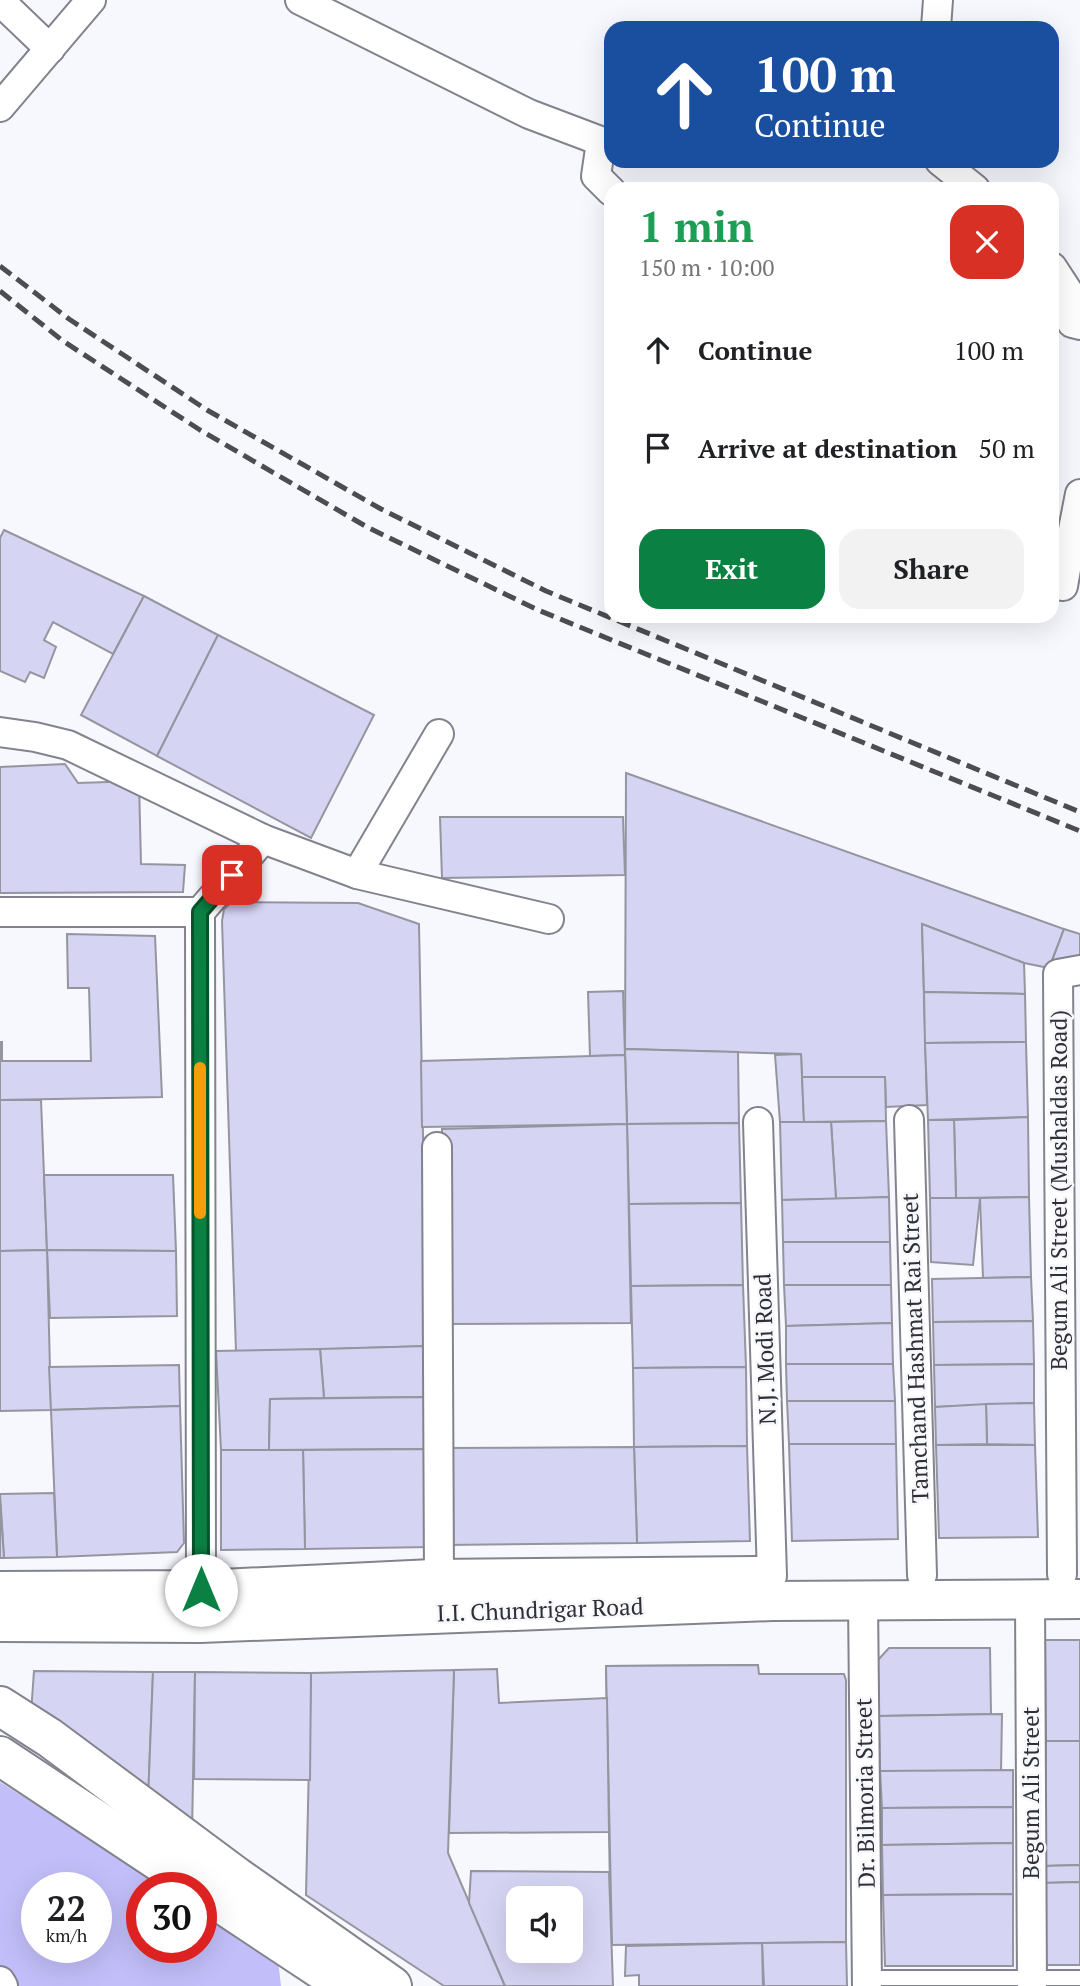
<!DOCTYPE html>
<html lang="en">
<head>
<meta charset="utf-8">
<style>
	:root { --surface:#fff; --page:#f2f2f2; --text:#202124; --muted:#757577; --accent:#0b8043 }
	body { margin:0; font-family:"PT Serif",serif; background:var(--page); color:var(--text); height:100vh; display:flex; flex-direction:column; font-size:26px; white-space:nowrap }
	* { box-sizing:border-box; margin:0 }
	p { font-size:23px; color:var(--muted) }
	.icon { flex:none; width:38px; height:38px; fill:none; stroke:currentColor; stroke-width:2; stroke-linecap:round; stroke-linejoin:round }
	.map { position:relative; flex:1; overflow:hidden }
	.sheet { position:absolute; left:604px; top:182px; width:455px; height:441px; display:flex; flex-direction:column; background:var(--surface); border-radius:21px; box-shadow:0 7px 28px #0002 }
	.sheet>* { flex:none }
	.top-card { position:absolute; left:604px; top:21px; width:455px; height:147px; border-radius:21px; box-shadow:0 7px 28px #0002; background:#1a4fa0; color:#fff; overflow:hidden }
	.tools { position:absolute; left:506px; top:1886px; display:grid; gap:14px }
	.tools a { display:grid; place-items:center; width:77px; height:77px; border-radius:14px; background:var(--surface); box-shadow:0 7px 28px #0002; font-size:35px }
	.speed { position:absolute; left:21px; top:1872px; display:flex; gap:14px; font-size:35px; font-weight:700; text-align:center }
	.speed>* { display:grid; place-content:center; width:91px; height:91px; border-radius:50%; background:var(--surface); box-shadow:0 7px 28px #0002; line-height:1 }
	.speed small { font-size:18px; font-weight:400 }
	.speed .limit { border:10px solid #d22; background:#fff; color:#111 }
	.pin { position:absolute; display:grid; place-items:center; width:60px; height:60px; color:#fff; margin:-30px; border-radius:14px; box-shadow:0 4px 10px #0006 }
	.me { position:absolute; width:77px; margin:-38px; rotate:0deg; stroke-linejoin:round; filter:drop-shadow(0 0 5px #0008) }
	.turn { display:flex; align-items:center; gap:24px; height:147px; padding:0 35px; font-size:32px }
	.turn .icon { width:91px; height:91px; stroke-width:2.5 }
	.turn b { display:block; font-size:49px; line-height:60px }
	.round { display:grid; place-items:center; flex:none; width:74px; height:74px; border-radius:21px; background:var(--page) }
	.overview { display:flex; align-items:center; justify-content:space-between; height:119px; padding:0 35px }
	h1 { font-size:42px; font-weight:700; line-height:52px; color:#1e9e55 }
	.button { display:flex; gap:14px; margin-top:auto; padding:14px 35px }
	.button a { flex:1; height:80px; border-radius:21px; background:var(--accent); color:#fff; font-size:28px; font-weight:700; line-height:80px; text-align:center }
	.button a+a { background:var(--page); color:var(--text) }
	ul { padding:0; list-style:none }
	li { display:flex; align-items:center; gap:21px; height:98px; padding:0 35px }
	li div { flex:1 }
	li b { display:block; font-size:26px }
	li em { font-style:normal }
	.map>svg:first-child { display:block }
	.green { fill:#c1bef9; fill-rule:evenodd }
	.building { fill:#d5d4f3; stroke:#9595a0; stroke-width:2; fill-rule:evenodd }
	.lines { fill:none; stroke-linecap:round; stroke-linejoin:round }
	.lane-casing { stroke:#83838e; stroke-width:18 }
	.street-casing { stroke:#83838e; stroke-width:32 }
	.primary-casing { stroke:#83838e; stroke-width:42 }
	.lane { stroke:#fff; stroke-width:14 }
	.street { stroke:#fff; stroke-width:28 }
	.primary { stroke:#fff; stroke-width:38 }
	.rail { stroke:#4c4c51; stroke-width:5; stroke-dasharray:14 7; stroke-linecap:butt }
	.route-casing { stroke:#07532c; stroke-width:18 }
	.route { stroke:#0b8043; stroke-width:12 }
	.slow { stroke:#f59e0b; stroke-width:12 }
	.labels { text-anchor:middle; stroke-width:5; stroke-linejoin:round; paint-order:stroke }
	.street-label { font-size:23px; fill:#303034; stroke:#f7f7fe }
</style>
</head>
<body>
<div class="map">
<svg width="1080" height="1986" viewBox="0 0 1080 1986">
	<rect width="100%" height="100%" fill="#f7f7fe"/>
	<path class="green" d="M0,1782L166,1888H142V1948H201V1911L278,1960L281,1986H0ZM37,1888H96V1948H37Z"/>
	<g class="building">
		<path d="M4,530L144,596L113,654L53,622L44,640L56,647L44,678L30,672L25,682L0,671V538Z"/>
		<path d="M144,596L218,635L157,756L81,715Z"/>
		<path d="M218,635L374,715L311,838L157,756Z"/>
		<path d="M65,764L78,783L139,781L141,864L185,865L183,892L0,893V767Z"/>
		<path d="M626,773L1064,929L1049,968L1024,963L922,924L927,1105L886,1107L885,1077H802L801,1054L625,1049Z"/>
		<path d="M440,817H623L625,875L442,878Z"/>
		<path d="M232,902L358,903L419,924L427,1346L236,1352L222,921L224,909Z"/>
		<path d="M922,924L1024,963L1025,994L924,992Z"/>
		<path d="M1064,929L1080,934V960L1052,961Z"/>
		<path d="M67,934L155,936L162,1097L0,1100V1042H2V1061H91L89,988H68Z"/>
		<path d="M623,991L625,1055L590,1056L588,992Z"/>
		<path d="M924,992L1025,994L1026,1042L925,1043Z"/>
		<path d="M1026,1042L1028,1117L928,1120L925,1043Z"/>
		<path d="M625,1049L738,1052L739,1123L627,1124Z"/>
		<path d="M801,1054L804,1122H780L775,1055Z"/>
		<path d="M625,1055L627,1124L422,1127L421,1061Z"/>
		<path d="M802,1077H885L886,1121L804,1122Z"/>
		<path d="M0,1100H41L47,1250L0,1251Z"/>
		<path d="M1028,1117L1029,1197L956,1198L954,1120Z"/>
		<path d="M928,1120H954L956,1198H930Z"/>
		<path d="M886,1121L889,1197L836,1199L831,1122Z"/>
		<path d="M780,1122H831L836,1199L782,1200Z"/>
		<path d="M739,1123L741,1203L629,1204L627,1124Z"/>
		<path d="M627,1124L631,1323L446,1324L442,1129Z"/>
		<path d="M44,1175H173L176,1251L47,1250Z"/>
		<path d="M889,1197L890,1242H783L782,1200Z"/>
		<path d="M1029,1197L1031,1277L983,1278L980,1198Z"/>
		<path d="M930,1198H980L973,1265L931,1262Z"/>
		<path d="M741,1203L743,1285L631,1286L629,1204Z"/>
		<path d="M783,1242H890L891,1285H784Z"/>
		<path d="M47,1250L176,1251L177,1316L50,1318Z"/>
		<path d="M47,1250L51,1410L0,1411V1251Z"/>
		<path d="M1031,1277L1033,1321L933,1322L932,1279Z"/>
		<path d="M743,1285L746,1367L633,1368L631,1286Z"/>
		<path d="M784,1285H891L892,1323L786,1326Z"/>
		<path d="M1033,1321L1034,1364L934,1365L933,1322Z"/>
		<path d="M892,1323L893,1364H786V1326Z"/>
		<path d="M427,1346L428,1397L324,1398L320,1349Z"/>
		<path d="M320,1349L324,1398L270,1399L269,1450H221L216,1351Z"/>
		<path d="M786,1364H893L895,1401H787Z"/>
		<path d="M1034,1364V1403L935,1407L934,1365Z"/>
		<path d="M179,1365L180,1406L51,1410L49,1367Z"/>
		<path d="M746,1367L747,1446L634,1447L633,1368Z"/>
		<path d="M428,1397L429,1449L269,1450L270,1399Z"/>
		<path d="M787,1401H895L896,1444H789Z"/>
		<path d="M1034,1403L1035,1445L987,1444L986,1404Z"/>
		<path d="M986,1404L987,1444L936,1445L935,1407Z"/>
		<path d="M180,1406L184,1543L177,1552L57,1557L51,1410Z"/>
		<path d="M789,1444H896L898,1539L792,1541Z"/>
		<path d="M936,1445H1035L1038,1537L939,1538Z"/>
		<path d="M747,1446L750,1541L637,1543L634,1447Z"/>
		<path d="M634,1447L637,1543L446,1545L444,1448Z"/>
		<path d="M429,1449L431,1547L305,1549L303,1450Z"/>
		<path d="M221,1450H303L305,1549L221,1550Z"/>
		<path d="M54,1493L57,1557L4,1558L0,1494Z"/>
		<path d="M0,1502L4,1558H0Z"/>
		<path d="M1045,1640H1080V1741H1046Z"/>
		<path d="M889,1648H990L991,1714L879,1716L878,1660Z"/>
		<path d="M758,1665L763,1931L626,1932L624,1887L610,1888L606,1666Z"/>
		<path d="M758,1665L759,1674H844L846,1680V1942L612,1945L606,1666Z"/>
		<path d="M497,1669L499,1703L607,1698L609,1832L449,1833L454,1670Z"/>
		<path d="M454,1670L448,1853L505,1986H444L306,1895L311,1673Z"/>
		<path d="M34,1671L153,1672L148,1801L31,1713Z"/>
		<path d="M153,1672H195L192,1833L148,1801Z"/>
		<path d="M195,1672L311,1673L310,1780L194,1779Z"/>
		<path d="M1002,1714L1001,1772L880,1771L879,1716Z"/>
		<path d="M1046,1741H1080V1865L1043,1866Z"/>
		<path d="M1013,1770V1807L882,1808L880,1771Z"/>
		<path d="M1013,1807V1843L882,1845V1808Z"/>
		<path d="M1013,1843V1894L883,1895L882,1845Z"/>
		<path d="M1080,1865V1882L1041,1883L1043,1866Z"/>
		<path d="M471,1871L609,1872L613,1986H505L469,1903ZM518,1899H570V1951H518Z"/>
		<path d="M1080,1882V1965H1044L1041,1883Z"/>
		<path d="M1013,1894V1966H885L883,1895Z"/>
		<path d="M846,1942L847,1986H764L762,1943Z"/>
		<path d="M762,1943L763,1986H639V1975L625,1976L626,1946Z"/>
	</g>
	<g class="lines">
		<defs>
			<path id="lane" d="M867,1978H1080"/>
			<g id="street">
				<path d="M300,0L529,114L611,145"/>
				<path d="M0,1L50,49"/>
				<path d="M936,28L938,0"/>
				<path d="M0,107L91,0"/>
				<path d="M601,142L596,176L611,191"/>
				<path d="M940,161L975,189"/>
				<path d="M1052,267L1069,293L1072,323L1080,325"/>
				<path d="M1080,494L1072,535L1080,536"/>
				<path d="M1052,584L1063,586L1072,535"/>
				<path d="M0,732L35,737L68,745L263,839L357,874L549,919"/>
				<path d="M357,874L439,734"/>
				<path d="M0,912H200"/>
				<path d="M909,1120L922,1575"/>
				<path d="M758,1122L772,1576"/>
				<path d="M437,1147L439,1579"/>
				<path d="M1062,1574L1058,974L1080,970"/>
				<path d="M201,1590L200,912L263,839"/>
				<path d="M1030,1599L1032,1986"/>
				<path d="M863,1601L867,1986"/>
				<path d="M0,1981L3,1986"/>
			</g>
			<g id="primary">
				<path d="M0,1591L201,1590L433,1579L757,1576"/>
				<path d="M0,1622L200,1623L772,1601L1080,1599"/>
				<path d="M0,1706L50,1738L237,1877L392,1986"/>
				<path d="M0,1756L199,1888"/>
				<path d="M201,1890L346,1986"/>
			</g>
		</defs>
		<use href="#lane" class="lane-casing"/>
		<use href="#street" class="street-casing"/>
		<use href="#primary" class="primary-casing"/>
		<use href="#lane" class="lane"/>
		<use href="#street" class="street"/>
		<use href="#primary" class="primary"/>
		<g class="rail">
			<path d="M0,266L69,319L207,410L381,509L546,591L1080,812"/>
			<path d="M0,291L63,341L200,430L367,527L538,610L1080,831"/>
		</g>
	</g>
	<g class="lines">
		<defs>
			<path id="route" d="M201,1590L200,912L232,875"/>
		</defs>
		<use href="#route" class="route-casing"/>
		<use href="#route" class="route"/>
		<path class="slow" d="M200,1068V1213"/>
	</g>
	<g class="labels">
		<g class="street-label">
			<text transform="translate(1059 1190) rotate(-90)" y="8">Begum Ali Street (Mushaldas Road)</text>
			<text transform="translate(915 1348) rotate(-92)" y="8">Tamchand Hashmat Rai Street</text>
			<text transform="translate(765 1349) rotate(-92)" y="8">N.J. Modi Road</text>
			<text transform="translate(540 1610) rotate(-2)" y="8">I.I. Chundrigar Road</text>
			<text transform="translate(865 1793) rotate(-91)" y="8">Dr. Bilmoria Street</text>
			<text transform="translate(1031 1793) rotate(-90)" y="8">Begum Ali Street</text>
		</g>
	</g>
</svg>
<div class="tools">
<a><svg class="icon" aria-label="sound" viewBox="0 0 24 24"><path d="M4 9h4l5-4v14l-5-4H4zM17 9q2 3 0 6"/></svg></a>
</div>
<div class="speed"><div>22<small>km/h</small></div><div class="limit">30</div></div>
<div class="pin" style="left:232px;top:875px;background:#d93025"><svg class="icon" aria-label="arrive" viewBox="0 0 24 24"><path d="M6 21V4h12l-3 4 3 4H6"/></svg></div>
<svg class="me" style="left:201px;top:1590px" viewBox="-20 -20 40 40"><circle r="19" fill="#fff"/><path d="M0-13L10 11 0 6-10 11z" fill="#0b8043"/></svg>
<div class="top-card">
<div class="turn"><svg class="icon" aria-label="ahead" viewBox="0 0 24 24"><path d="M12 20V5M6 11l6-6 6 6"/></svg><div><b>100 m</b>Continue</div></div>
</div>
<section class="sheet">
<div class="overview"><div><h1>1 min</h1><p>150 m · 10:00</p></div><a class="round" style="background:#d93025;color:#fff"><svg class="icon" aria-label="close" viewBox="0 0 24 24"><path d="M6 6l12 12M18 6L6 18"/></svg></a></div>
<ul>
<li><svg class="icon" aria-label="ahead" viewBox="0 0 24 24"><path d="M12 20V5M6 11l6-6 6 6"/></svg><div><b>Continue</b></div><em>100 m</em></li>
<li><svg class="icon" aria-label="arrive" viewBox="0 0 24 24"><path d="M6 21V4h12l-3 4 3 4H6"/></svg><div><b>Arrive at destination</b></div><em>50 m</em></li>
</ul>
<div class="button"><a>Exit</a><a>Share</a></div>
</section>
</div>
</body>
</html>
